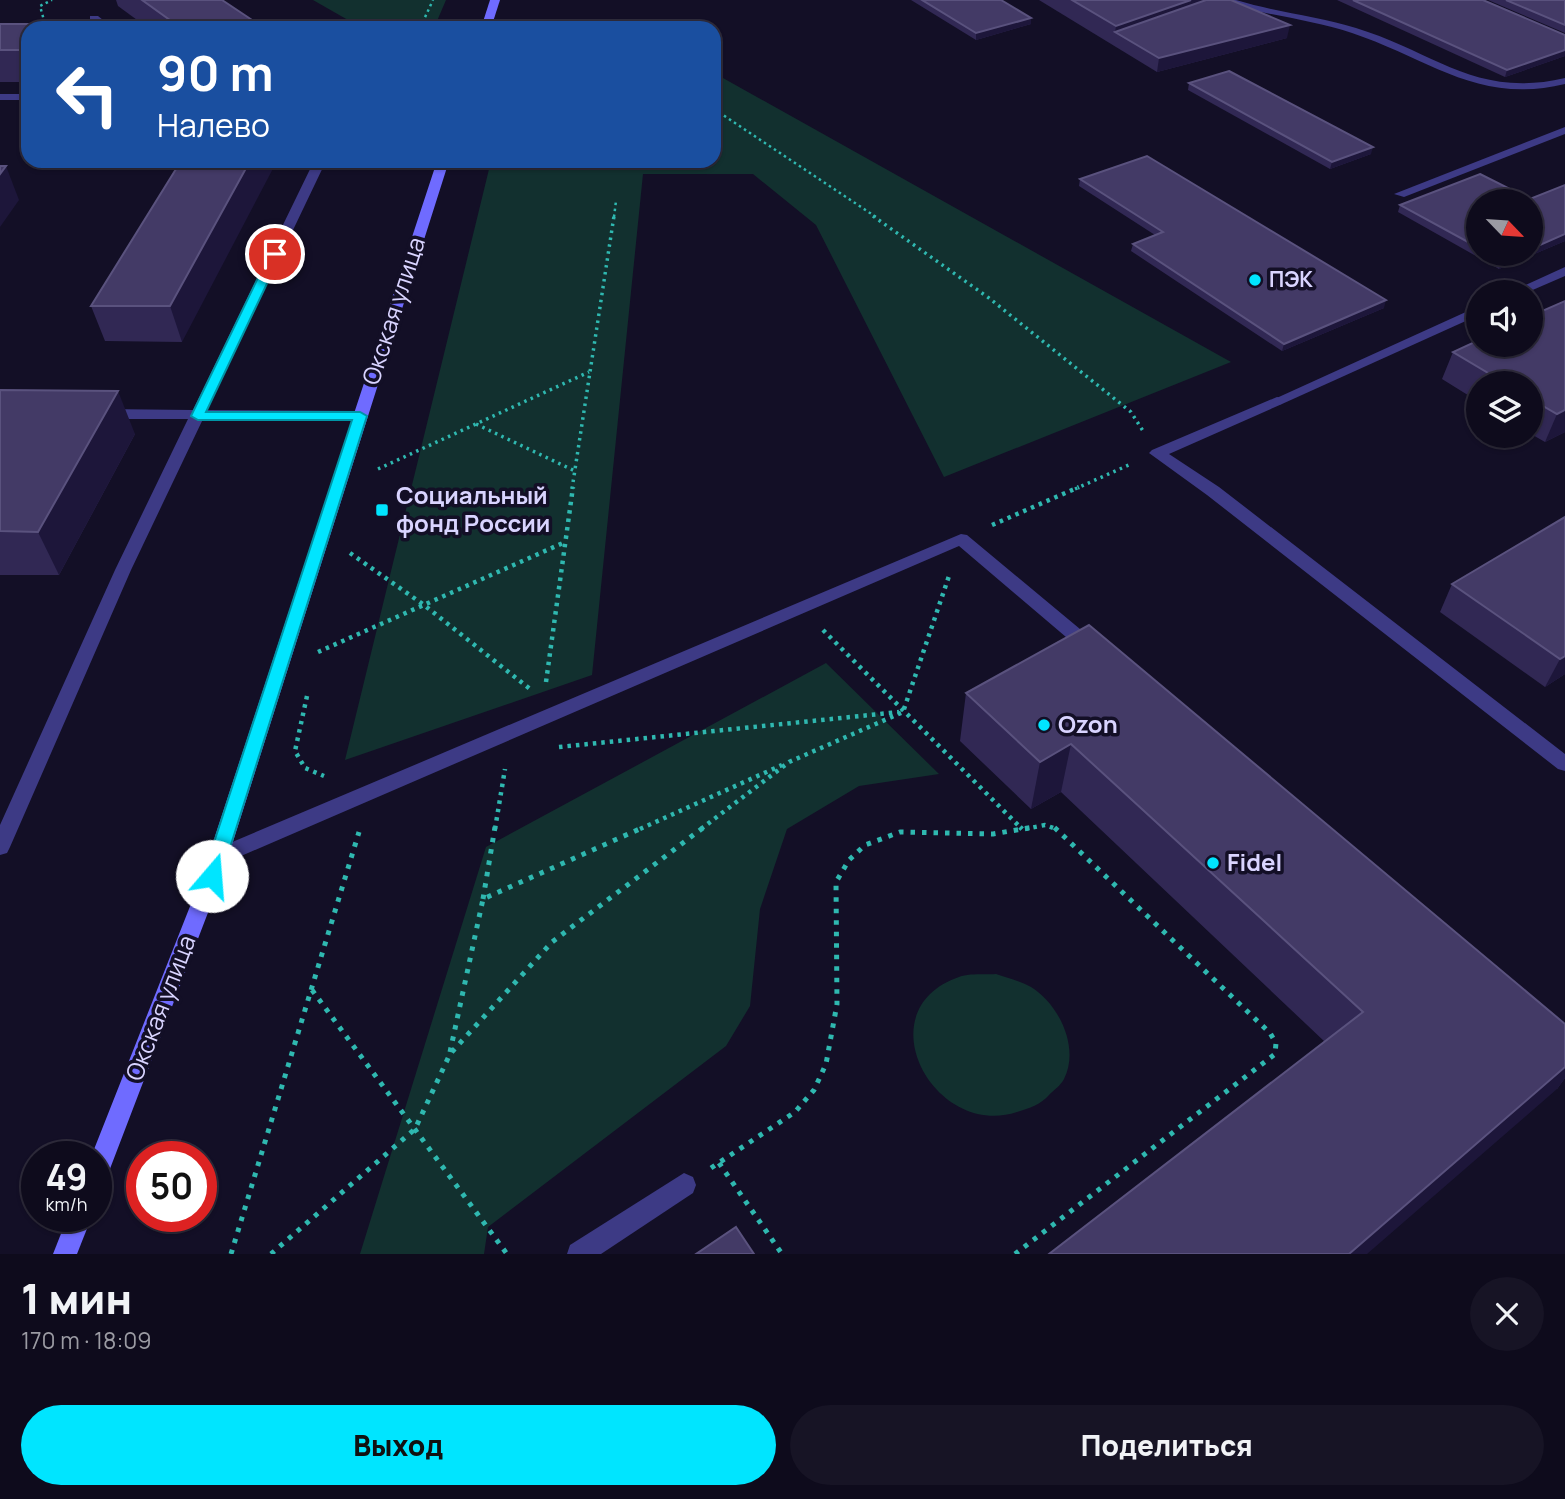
<!DOCTYPE html>
<html lang="ru">
<head>
<meta charset="utf-8">
<style>
	:root { --surface:#0e0b1c; --page:#171425; --text:#f1f3f6; --muted:#9b9ba3; --line:#2e2b3b; --accent:#00e5ff }
	body { margin:0; font-family:Manrope,sans-serif; background:var(--page); color:var(--text); height:100vh; display:flex; flex-direction:column; font-size:26px; white-space:nowrap }
	* { box-sizing:border-box; margin:0 }
	p { font-size:23px; color:var(--muted) }
	.icon { flex:none; width:38px; height:38px; fill:none; stroke:currentColor; stroke-width:2; stroke-linecap:round; stroke-linejoin:round }
	.map { position:relative; height:1254px; overflow:hidden }
	.sheet { display:flex; flex-direction:column; background:var(--surface); flex:1 }
	.sheet>* { flex:none }
	.banner { position:absolute; left:21px; top:21px; width:700px; height:147px; border-radius:21px; box-shadow:0 2px 5px #0004,0 0 0 2px var(--line); background:#1a4fa0; color:#fff; overflow:hidden }
	.needle { width:46px; rotate:115deg }
	.fabs { position:absolute; left:1466px; top:189px; display:grid; gap:14px }
	.fabs a { display:grid; place-items:center; width:77px; height:77px; border-radius:50%; background:var(--surface); box-shadow:0 2px 5px #0004,0 0 0 2px var(--line); font-size:35px }
	.speed { position:absolute; left:21px; top:1141px; display:flex; gap:14px; font-size:35px; font-weight:700; text-align:center }
	.speed>* { display:grid; place-content:center; width:91px; height:91px; border-radius:50%; background:var(--surface); box-shadow:0 2px 5px #0004,0 0 0 2px var(--line); line-height:1 }
	.speed small { font-size:18px; font-weight:400 }
	.speed .limit { border:10px solid #d22; background:#fff; color:#111 }
	.pin { position:absolute; display:grid; place-items:center; width:60px; height:60px; color:#fff; margin:-30px; border:4px solid #fff; border-radius:50%; box-shadow:0 2px 7px #0007 }
	.me { position:absolute; width:77px; margin:-38px; rotate:18deg; stroke-linejoin:round; filter:drop-shadow(0 0 5px #0008) }
	.turn { display:flex; align-items:center; gap:24px; height:147px; padding:0 21px; font-size:32px }
	.turn .icon { width:91px; height:91px; stroke-width:2.5 }
	.turn b { display:block; font-size:49px; line-height:60px }
	.round { display:grid; place-items:center; flex:none; width:74px; height:74px; border-radius:37px; background:var(--page) }
	.summary { display:flex; align-items:center; justify-content:space-between; height:119px; padding:0 21px }
	h1 { font-size:42px; font-weight:800; line-height:52px }
	.cta { display:flex; gap:14px; margin-top:auto; padding:14px 21px }
	.cta a { flex:1; height:80px; border-radius:42px; background:var(--accent); color:#111; font-size:28px; font-weight:800; line-height:80px; text-align:center }
	.cta a+a { background:var(--page); color:var(--text) }
	.map>svg:first-child { display:block }
	.green { fill:#12302f }
	.lines { fill:none; stroke-linecap:round; stroke-linejoin:round }
	.path-far3 { stroke:#2fb8b0; stroke-width:2.5; stroke-dasharray:2.5 3.5; stroke-linecap:butt }
	.path-far2 { stroke:#2fb8b0; stroke-width:3.5; stroke-dasharray:2.5 4.5; stroke-linecap:butt }
	.path-far1 { stroke:#2fb8b0; stroke-width:4.5; stroke-dasharray:3.5 5; stroke-linecap:butt }
	.path { stroke:#2fb8b0; stroke-width:5; stroke-dasharray:4.5 7; stroke-linecap:butt }
	.service { fill:#3d3a85; fill-rule:evenodd }
	.minor { fill:#3d3a85; fill-rule:evenodd }
	.secondary { fill:#6f6bff; fill-rule:evenodd }
	.wall { fill:#312854; fill-rule:evenodd }
	.shaded-wall { fill:#1d163a }
	.building { fill:#433a66; stroke:#5a527e; stroke-width:2 }
	.route { fill:#00e5ff; stroke:#0095a6; stroke-width:2 }
	.poi-dot { fill:#00e5ff; stroke:#130f26; stroke-width:2.5 }
	.labels { text-anchor:middle; stroke-width:7; stroke-linejoin:round; paint-order:stroke }
	.far-poi-label { font-size:21px; font-weight:bold; fill:#d9d4ff; stroke:#130f26; text-anchor:start }
	.street-label { font-size:24px; fill:#d9d4ff; stroke:#130f26 }
	.poi-label { font-size:24px; font-weight:bold; fill:#d9d4ff; stroke:#130f26; text-anchor:start }
</style>
</head>
<body>
<div class="map">
<svg width="1565" height="1254" viewBox="0 0 1565 1254">
	<rect width="100%" height="100%" fill="#130f26"/>
	<g class="green">
		<path d="M313,0H446L434,28H362Z"/>
		<path d="M714,73L1231,362L944,477L816,225L753,174H643L592,675L345,760L491,161H714Z"/>
		<path d="M826,663L939,774L859,786L787,829L760,909L750,1006L726,1046L488,1227L484,1254H360L486,847Z"/>
		<path d="M996,974C1007,978 1021,981 1031,987C1059,1004 1080,1048 1064,1079C1061,1085 1054,1090 1049,1095C1040,1105 1030,1108 1017,1112C934,1139 864,1010 959,977C969,973 985,975 996,974Z"/>
	</g>
	<g class="lines">
		<g class="path-far3">
			<path d="M517,23L533,28"/>
			<path d="M50,24H45L40,6L52,0"/>
			<path d="M420,28L433,0"/>
			<path d="M714,109L876,217"/>
			<path d="M614,217L616,201"/>
		</g>
		<g class="path-far2">
			<path d="M873,216L989,298L1131,412L1143,431"/>
			<path d="M476,424L575,471"/>
			<path d="M378,469L589,372"/>
			<path d="M572,489L614,216"/>
			<path d="M1075,489L1131,464"/>
		</g>
		<g class="path-far1">
			<path d="M992,525L1079,487"/>
			<path d="M350,553L424,605L530,689"/>
			<path d="M823,630L1022,829"/>
			<path d="M318,652L563,543"/>
			<path d="M546,682L573,487"/>
			<path d="M307,696L295,751L305,768L324,776"/>
			<path d="M559,747L899,712"/>
			<path d="M495,829L505,769"/>
			<path d="M640,829L782,765"/>
			<path d="M701,829L789,762L903,712L949,576"/>
			<path d="M1025,829L1045,825L1056,829"/>
		</g>
		<g class="path">
			<path d="M1020,827L1022,829"/>
			<path d="M483,899L495,827"/>
			<path d="M312,990L507,1254"/>
			<path d="M450,1052L483,899L644,827"/>
			<path d="M719,1163L782,1254"/>
			<path d="M711,1168L795,1112L814,1090L826,1064L837,1004L836,882L849,860L865,845L900,832L993,834L1034,827"/>
			<path d="M231,1254L359,832"/>
			<path d="M271,1254L415,1129L450,1054L552,942L704,827"/>
			<path d="M1015,1254L1275,1054L1276,1043L1270,1033L1054,827"/>
		</g>
		<g class="service">
			<path d="M1220,0H1236C1275,12 1317,16 1356,28C1435,52 1476,99 1565,78V84C1478,105 1430,59 1352,33C1315,21 1276,16 1238,7Z"/>
			<path d="M90,16H98L113,28H101L90,20Z"/>
			<rect x="0" y="94" width="28" height="6"/>
			<path d="M1565,127V134L1404,197L1394,194Z"/>
			<path d="M314,161H326L207,410L360,411L368,416L360,421L203,419L131,570L10,847L7,853L0,855V825L115,570L188,419H103L96,414L103,409L193,410Z"/>
			<path d="M1277,397L1282,398V404L1169,454L1219,487L1565,754V771L1558,769L1207,495L1149,453L1152,450Z"/>
			<path d="M961,534L967,535L1098,644L1101,649L1098,654H1086L959,546L225,863L218,865L211,863L208,857L211,851Z"/>
			<path d="M684,1173L693,1177L696,1185L693,1193L601,1254H567L570,1245Z"/>
		</g>
		<g class="minor">
			<path d="M1565,267V276L1528,292H1510Z"/>
			<path d="M1479,306V315L1282,404L1277,405L1270,401Z"/>
		</g>
		<g class="secondary">
			<path d="M490,0H500L491,28H481Z"/>
			<path d="M437,161H449L222,876L108,1174L104,1182L96,1186V1157H91L202,876Z"/>
			<path d="M68,1216H92L77,1254H53Z"/>
		</g>
	</g>
	<g class="wall">
		<path d="M116,0H222L264,28H148L118,6Z"/>
		<path d="M911,0H1001L1031,24L976,40Z"/>
		<path d="M1039,0H1231L1287,38L1157,72Z"/>
		<path d="M1337,0H1483L1565,35V56L1505,77Z"/>
		<path d="M1488,0H1565V33Z"/>
		<path d="M0,24H67L69,28H28V82H0Z"/>
		<path d="M1189,83L1371,154L1330,169L1188,90Z"/>
		<path d="M181,161L182,342L105,341L91,306Z"/>
		<path d="M1480,174L1530,199L1565,185V241L1499,269L1398,212L1400,205ZM1479,201H1531V254H1479Z"/>
		<path d="M1080,179L1384,308L1282,351L1131,251L1133,244L1155,235L1079,186Z"/>
		<path d="M1565,301V432L1545,442L1531,434V383H1479V402L1442,379L1453,352Z"/>
		<path d="M0,390L135,434L59,575H0Z"/>
		<path d="M1565,517V674L1545,687L1440,612L1452,584Z"/>
		<path d="M1089,625L1565,1024V1078L1557,1089L1325,1042L1061,792L1031,809L960,741L966,693Z"/>
	</g>
	<g class="shaded-wall">
		<path d="M1191,0H1219L1115,32L1116,26Z"/>
		<path d="M1031,18V24L976,40V33Z"/>
		<path d="M1290,25L1287,38L1157,72L1159,58Z"/>
		<path d="M1565,50V56L1505,77L1507,70Z"/>
		<path d="M1373,147L1371,154L1330,169L1332,162Z"/>
		<path d="M250,161H277L182,342L170,306Z"/>
		<path d="M6,166L19,200L0,227V174Z"/>
		<path d="M1565,234V241L1499,269L1502,261L1520,254H1531V249Z"/>
		<path d="M1386,300L1384,308L1282,351L1284,344Z"/>
		<path d="M118,391L135,434L59,575L38,532Z"/>
		<path d="M1565,410V432L1545,442L1557,414Z"/>
		<path d="M1565,656V674L1545,687L1560,659Z"/>
		<path d="M1071,744L1061,792L1031,809L1040,762Z"/>
		<path d="M1565,1067V1078L1557,1089L1367,1254H1349Z"/>
	</g>
	<g class="building">
		<path d="M142,0H222L264,28H181Z"/>
		<path d="M922,0H1001L1031,18L976,33Z"/>
		<path d="M1072,0H1191L1116,26Z"/>
		<path d="M1206,0H1231L1290,25L1159,58L1115,32Z"/>
		<path d="M1353,0H1483L1565,35V50L1507,70Z"/>
		<path d="M1506,0H1565V25Z"/>
		<path d="M0,24H67L64,28H28V50H0Z"/>
		<path d="M1229,71L1373,147L1332,162L1189,83Z"/>
		<path d="M1147,156L1386,300L1284,344L1133,244L1163,232L1080,179Z"/>
		<path d="M181,161H250L170,306H91Z"/>
		<path d="M0,166H6L0,174Z"/>
		<path d="M1480,174L1530,199L1565,185V234L1531,249V201H1479V248L1400,205Z"/>
		<path d="M1489,254H1520L1502,261Z"/>
		<path d="M1565,301V410L1557,414L1531,399V383H1505L1453,352L1479,340V345H1531V316Z"/>
		<path d="M0,390L118,391L38,532L0,531Z"/>
		<path d="M1565,517V656L1560,659L1452,584Z"/>
		<path d="M1089,625L1565,1024V1067L1349,1254H1049L1363,1012L1071,744L1040,762L966,693Z"/>
		<path d="M736,1227L754,1254H696Z"/>
	</g>
	<path class="route" d="M271,251L281,254L206,412H360L367,416L221,876L219,881H205L203,876L352,420H198L191,416Z"/>
	<g class="poi-dot">
		<circle cx="1255" cy="280" r="7"/>
		<rect x="375" y="503" width="14" height="14" rx="3.5"/>
		<circle cx="1044" cy="725" r="7"/>
		<circle cx="1213" cy="863" r="7"/>
	</g>
	<g class="labels">
		<g class="far-poi-label">
			<text x="1269" y="287">ПЭК</text>
		</g>
		<g class="street-label">
			<text transform="translate(394 311) rotate(-72)" y="8">Окская улица</text>
			<text transform="translate(161 1008) rotate(-69)" y="8">Окская улица</text>
		</g>
		<g class="poi-label">
			<text x="396" y="504">Социальный<tspan x="396" dy="28">фонд России</tspan></text>
			<text x="1058" y="733">Ozon</text>
			<text x="1227" y="871">Fidel</text>
		</g>
	</g>
</svg>
<div class="fabs">
<a><svg class="needle" viewBox="-14 -14 28 28"><path d="M0-13l5 13h-10z" fill="#e53935"/><path d="M0 13l5-13h-10z" fill="#9b9ba3"/></svg></a>
<a><svg class="icon" aria-label="sound" viewBox="0 0 24 24"><path d="M4 9h4l5-4v14l-5-4H4zM17 9q2 3 0 6"/></svg></a>
<a><svg class="icon" aria-label="layers" viewBox="0 0 24 24"><path d="M12 4l9 5-9 5-9-5zM3 14l9 5 9-5"/></svg></a>
</div>
<div class="speed"><div>49<small>km/h</small></div><div class="limit">50</div></div>
<div class="pin" style="left:275px;top:254px;background:#d93025"><svg class="icon" aria-label="arrive" viewBox="0 0 24 24"><path d="M6 21V4h12l-3 4 3 4H6"/></svg></div>
<svg class="me" style="left:212px;top:876px" viewBox="-20 -20 40 40"><circle r="19" fill="#fff"/><path d="M0-13L10 11 0 6-10 11z" fill="#00e5ff"/></svg>
<div class="banner">
<div class="turn"><svg class="icon" aria-label="left" viewBox="0 0 24 24"><path d="M17 20v-9H6M10 6l-5 5 5 5"/></svg><div><b>90 m</b>Налево</div></div>
</div>
</div>
<section class="sheet">
<div class="summary"><div><h1>1 мин</h1><p>170 m · 18:09</p></div><a class="round"><svg class="icon" aria-label="close" viewBox="0 0 24 24"><path d="M6 6l12 12M18 6L6 18"/></svg></a></div>
<div class="cta"><a>Выход</a><a>Поделиться</a></div>
</section>
</body>
</html>
